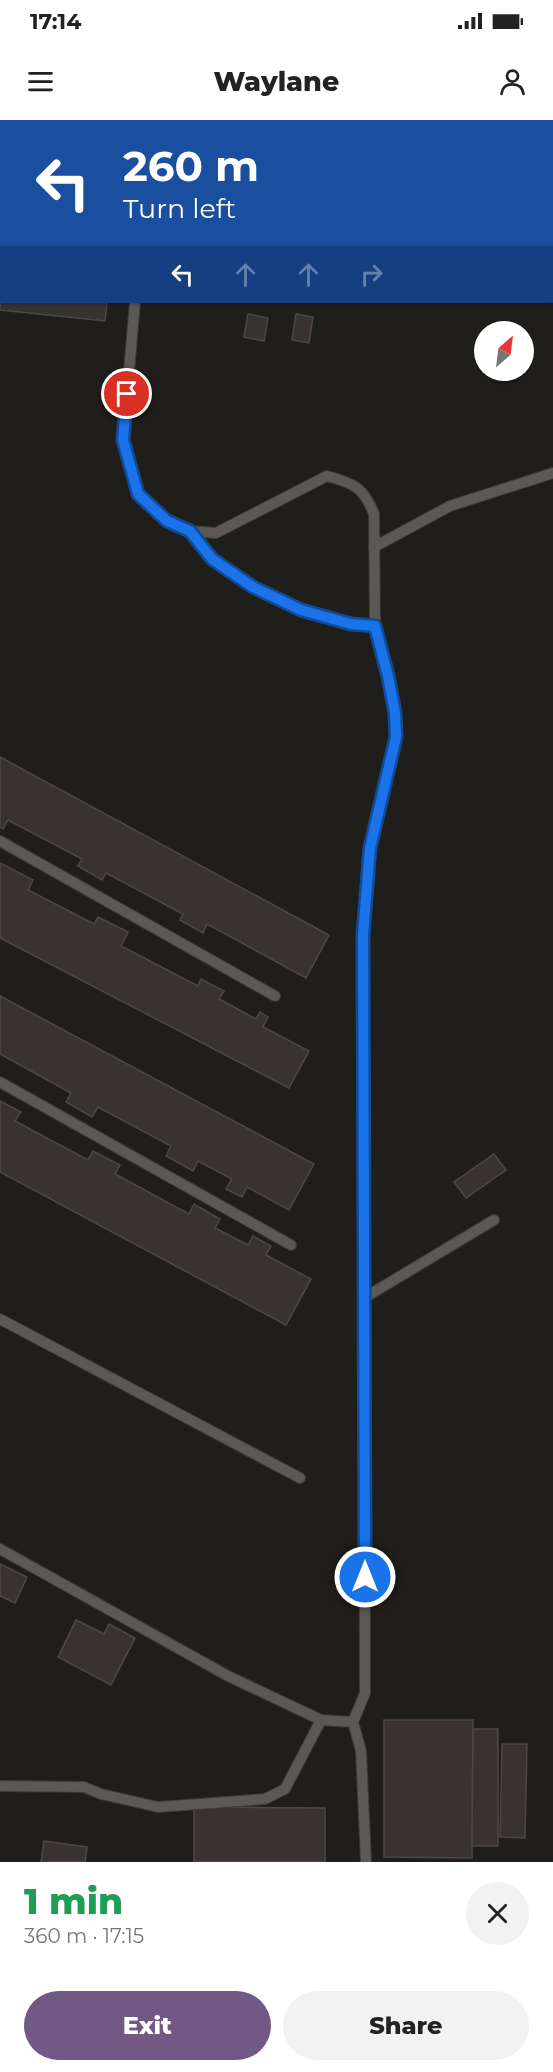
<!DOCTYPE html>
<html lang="en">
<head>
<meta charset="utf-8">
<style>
	:root { --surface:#fff; --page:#f2f2f2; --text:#222; --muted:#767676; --accent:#725985 }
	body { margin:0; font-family:Montserrat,sans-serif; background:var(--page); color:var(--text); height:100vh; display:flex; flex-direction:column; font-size:22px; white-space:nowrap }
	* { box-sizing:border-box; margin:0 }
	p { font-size:20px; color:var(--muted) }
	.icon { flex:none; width:33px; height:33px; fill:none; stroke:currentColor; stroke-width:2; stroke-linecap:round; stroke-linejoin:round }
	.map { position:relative; height:1742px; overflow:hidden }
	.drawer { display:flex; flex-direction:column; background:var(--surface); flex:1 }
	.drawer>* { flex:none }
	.top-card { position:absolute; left:0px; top:0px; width:554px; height:183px; box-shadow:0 2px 4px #0004; background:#1a4fa0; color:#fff; overflow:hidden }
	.needle { width:39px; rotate:28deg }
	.tools { position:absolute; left:474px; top:201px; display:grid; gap:12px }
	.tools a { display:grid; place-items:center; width:60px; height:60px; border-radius:50%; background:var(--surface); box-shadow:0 2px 4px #0004; font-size:30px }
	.pin { position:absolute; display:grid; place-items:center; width:51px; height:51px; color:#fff; margin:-26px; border:3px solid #fff; border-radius:50%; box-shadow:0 2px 6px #0007 }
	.me { position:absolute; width:66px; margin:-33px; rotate:0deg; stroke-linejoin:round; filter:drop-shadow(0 0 4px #0008) }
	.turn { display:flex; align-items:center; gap:21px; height:126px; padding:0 24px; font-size:27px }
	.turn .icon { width:78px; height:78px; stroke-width:2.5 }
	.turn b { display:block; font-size:42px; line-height:51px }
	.lanes { display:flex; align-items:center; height:57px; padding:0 24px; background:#0003; justify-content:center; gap:30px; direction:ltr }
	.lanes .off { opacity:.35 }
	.round { display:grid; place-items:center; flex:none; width:63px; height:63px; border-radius:32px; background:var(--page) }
	.head { display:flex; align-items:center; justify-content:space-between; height:102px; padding:0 24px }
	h1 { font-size:36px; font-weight:800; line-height:45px; color:#1e9e55 }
	.primary-button { display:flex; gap:12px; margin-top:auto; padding:12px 24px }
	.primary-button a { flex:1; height:69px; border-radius:36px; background:var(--accent); color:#fff; font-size:24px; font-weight:800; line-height:69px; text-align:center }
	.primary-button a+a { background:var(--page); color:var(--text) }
	.status { display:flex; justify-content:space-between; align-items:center; height:42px; padding:0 30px; background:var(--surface); direction:ltr }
	.status svg { height:16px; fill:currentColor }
	header { display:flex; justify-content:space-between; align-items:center; height:78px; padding:0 24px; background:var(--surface); font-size:27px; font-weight:800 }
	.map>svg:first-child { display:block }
	.building { fill:#383332; stroke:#4d4847; stroke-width:1.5 }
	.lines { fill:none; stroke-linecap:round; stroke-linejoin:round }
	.lane-casing { stroke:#3c3a38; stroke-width:12 }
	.lane { stroke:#5b5855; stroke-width:10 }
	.route-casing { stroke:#114b97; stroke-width:15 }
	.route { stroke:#1a73e8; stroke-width:10 }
</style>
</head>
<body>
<div class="status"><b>17:14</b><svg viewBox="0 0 49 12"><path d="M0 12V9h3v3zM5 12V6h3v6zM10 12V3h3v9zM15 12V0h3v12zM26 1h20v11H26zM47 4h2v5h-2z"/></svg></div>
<header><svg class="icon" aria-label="menu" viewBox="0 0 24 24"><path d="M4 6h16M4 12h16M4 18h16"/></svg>Waylane<svg class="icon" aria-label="person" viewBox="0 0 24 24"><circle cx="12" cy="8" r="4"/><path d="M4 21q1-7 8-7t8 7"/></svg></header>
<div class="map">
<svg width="553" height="1742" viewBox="0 0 553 1742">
	<rect width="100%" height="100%" fill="#201e1b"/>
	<g class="building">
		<path d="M0,0H128L2,2V8Z"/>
		<path d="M242,0H503L517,2H241Z"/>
		<rect x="552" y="5" width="1" height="59"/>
		<rect x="0" y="36" width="2" height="59"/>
		<path d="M552,97H553V157L552,156Z"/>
		<path d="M0,131L2,182H107L105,201L0,190Z"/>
		<path d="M248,194L268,198L264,221L244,217Z"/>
		<path d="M296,194L313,197L309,223L292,220Z"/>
		<path d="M0,637L329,815L306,858L207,804L203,813L180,800L183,794L106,753L102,760L78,746L82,739L8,700L3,709L0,707Z"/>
		<path d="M0,743L33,760L28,770L94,804L98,797L128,812L121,826L198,866L201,859L224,871L219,879L256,899L260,892L268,897L263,907L309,931L289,968L0,818Z"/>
		<path d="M0,876L314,1044L289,1090L247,1067L242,1077L226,1069L232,1059L198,1041L193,1051L166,1036L171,1026L98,987L92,997L66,982L71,973L0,934Z"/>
		<path d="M0,981L21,992L15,1001L88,1040L93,1031L120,1045L115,1054L189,1094L194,1084L220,1099L215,1108L248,1125L253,1116L271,1126L266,1135L311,1159L286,1205L0,1052Z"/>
		<path d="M494,1034L506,1050L466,1078L454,1062Z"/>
		<path d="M0,1444L27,1457L15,1483L0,1476Z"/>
		<path d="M76,1500L104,1514L109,1504L135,1518L111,1565L58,1537Z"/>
		<path d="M384,1600H473L472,1738L384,1737Z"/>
		<path d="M473,1609H498V1726H472Z"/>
		<path d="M502,1624H527L525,1718L500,1717Z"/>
		<path d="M194,1687L325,1688V1742H194Z"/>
		<path d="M44,1721L87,1727L85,1742H41Z"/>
	</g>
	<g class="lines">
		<defs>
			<g id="lane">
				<path d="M0,105L2,106"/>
				<path d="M190,411C198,421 205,432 214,440C260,477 316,500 375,506"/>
				<path d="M374,427L450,386L553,353"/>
				<path d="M0,721L275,876"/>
				<path d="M0,962L291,1125"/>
				<path d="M364,1178L494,1100"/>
				<path d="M0,1199L300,1358"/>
				<path d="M0,1429L228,1556L321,1600L353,1602L365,1573L363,815L370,728L396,617L395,593L388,556L375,506L374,394C364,368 354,363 327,356L216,413L190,411L167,401L138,374L123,320L135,182"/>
				<path d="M353,1602L361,1631L366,1742"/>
				<path d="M0,1666L84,1667L101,1674L158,1687L265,1679L285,1669L321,1600"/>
			</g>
		</defs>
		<use href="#lane" class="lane-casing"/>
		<use href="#lane" class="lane"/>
	</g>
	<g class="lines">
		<defs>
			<path id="route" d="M127,274L123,320L138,374L167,401L190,411L212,439L253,467L301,490L351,504L375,506L388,556L395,593L396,617L370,728L363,815L365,1457"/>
		</defs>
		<use href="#route" class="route-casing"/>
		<use href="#route" class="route"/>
	</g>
</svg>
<div class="tools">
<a><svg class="needle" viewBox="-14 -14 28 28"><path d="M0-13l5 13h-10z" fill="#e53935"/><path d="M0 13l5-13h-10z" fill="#767676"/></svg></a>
</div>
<div class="pin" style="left:127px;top:274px;background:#d93025"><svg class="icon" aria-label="arrive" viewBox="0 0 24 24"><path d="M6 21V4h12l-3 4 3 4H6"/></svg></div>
<svg class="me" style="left:365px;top:1457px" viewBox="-20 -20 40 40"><circle r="17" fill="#1a73e8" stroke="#fff" stroke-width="3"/><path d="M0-11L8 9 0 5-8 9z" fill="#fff"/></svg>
<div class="top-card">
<div class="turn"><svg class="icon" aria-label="left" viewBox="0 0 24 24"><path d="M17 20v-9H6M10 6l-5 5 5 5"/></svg><div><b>260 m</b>Turn left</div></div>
<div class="lanes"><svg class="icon" aria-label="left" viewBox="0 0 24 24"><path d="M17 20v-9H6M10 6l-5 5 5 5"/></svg><svg class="icon off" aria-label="ahead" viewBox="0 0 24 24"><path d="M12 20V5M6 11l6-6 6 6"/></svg><svg class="icon off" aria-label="ahead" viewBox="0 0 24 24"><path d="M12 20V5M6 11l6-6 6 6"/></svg><svg class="icon off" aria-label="right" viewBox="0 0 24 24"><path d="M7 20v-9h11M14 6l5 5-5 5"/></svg></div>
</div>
</div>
<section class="drawer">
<div class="head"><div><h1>1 min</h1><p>360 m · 17:15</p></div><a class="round"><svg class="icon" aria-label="close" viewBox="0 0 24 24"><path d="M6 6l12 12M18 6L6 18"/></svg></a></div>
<div class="primary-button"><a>Exit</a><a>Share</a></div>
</section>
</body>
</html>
